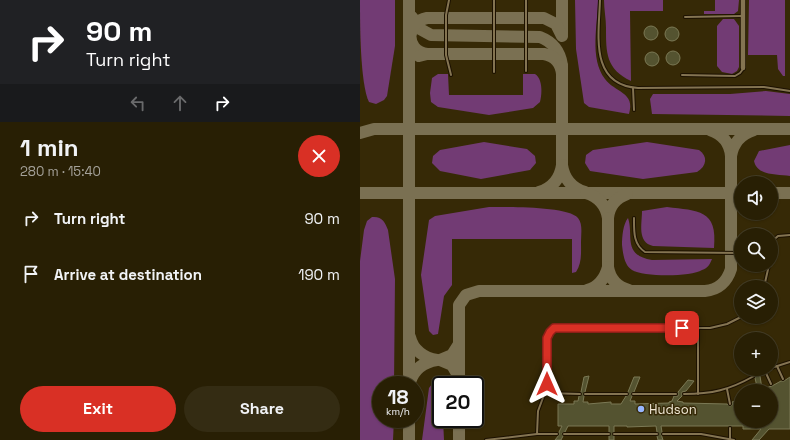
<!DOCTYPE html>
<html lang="en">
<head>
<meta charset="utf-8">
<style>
	:root { --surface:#281f04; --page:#342c13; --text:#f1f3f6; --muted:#a5a29a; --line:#443d26; --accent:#d93025 }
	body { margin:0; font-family:"Space Grotesk",sans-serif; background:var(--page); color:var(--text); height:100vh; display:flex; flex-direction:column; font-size:15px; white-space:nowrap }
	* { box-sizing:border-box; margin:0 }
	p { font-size:13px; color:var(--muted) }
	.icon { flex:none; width:22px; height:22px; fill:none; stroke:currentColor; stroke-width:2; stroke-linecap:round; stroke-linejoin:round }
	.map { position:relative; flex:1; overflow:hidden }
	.side { display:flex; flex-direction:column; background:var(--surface); width:360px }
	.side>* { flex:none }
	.banner { background:#202124; color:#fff; overflow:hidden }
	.controls { position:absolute; left:374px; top:176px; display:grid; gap:8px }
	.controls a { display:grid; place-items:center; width:44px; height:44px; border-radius:50%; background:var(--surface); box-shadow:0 1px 3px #0004,0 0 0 1px var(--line); font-size:20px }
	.speed { position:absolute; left:12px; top:376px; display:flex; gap:8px; font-size:20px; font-weight:700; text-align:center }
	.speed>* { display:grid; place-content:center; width:52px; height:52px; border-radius:50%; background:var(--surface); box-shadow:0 1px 3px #0004,0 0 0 1px var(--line); line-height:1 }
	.speed small { font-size:10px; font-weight:400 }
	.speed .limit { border:2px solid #111; border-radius:6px; background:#fff; color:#111 }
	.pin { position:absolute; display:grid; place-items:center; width:34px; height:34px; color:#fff; margin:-17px; border-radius:8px; box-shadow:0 2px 6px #0006 }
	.me { position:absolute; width:44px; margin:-22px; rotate:0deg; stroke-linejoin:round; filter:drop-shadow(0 0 3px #0008) }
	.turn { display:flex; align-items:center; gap:14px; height:84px; padding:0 20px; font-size:18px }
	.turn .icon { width:52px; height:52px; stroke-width:2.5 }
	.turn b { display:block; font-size:28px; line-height:34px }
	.lanes { display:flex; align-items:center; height:38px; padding:0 20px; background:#0003; justify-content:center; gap:20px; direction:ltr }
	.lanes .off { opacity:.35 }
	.round { display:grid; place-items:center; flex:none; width:42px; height:42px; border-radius:21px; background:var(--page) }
	.headline { display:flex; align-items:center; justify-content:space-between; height:68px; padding:0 20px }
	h1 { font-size:24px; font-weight:700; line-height:30px }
	.button { display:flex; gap:8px; margin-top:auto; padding:8px 20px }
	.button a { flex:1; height:46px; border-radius:24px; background:var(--accent); color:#fff; font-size:16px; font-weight:700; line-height:46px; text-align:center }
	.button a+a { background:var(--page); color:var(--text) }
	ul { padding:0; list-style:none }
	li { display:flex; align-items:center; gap:12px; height:56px; padding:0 20px }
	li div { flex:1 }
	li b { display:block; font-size:15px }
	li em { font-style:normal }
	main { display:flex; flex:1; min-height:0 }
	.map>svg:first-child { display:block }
	.green { fill:#723b74 }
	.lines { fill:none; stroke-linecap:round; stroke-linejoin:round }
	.taxiway { stroke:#7a7052; stroke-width:12 }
	.building { fill:#545330; stroke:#7b7955 }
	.lane-casing { stroke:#1c1100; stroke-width:4 }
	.street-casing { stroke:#1c1100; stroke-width:6 }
	.lane { stroke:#847452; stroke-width:2 }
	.street { stroke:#847452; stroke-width:4.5 }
	.route-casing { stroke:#8d1f18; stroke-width:10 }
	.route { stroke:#d93025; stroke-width:7 }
	.poi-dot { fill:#97b6fd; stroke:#362906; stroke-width:1.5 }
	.labels { text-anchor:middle; stroke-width:3; stroke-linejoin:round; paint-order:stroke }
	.poi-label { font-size:13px; fill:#efe7d4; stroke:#362906; text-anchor:start }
</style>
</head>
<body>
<main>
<section class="side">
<div class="banner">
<div class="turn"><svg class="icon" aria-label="right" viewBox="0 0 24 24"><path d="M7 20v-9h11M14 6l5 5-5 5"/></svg><div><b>90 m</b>Turn right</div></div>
<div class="lanes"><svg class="icon off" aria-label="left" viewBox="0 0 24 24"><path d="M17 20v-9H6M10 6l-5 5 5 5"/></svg><svg class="icon off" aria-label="ahead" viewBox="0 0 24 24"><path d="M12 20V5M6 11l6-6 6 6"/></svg><svg class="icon" aria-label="right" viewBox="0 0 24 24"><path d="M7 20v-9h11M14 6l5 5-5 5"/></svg></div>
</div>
<div class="headline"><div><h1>1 min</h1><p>280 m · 15:40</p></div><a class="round" style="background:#d93025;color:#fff"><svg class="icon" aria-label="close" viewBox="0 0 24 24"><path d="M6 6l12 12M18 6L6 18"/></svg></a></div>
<ul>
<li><svg class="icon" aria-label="right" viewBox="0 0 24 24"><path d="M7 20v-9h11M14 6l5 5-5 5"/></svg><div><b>Turn right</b></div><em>90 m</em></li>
<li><svg class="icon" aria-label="arrive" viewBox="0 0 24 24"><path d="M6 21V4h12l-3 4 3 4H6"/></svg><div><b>Arrive at destination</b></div><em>190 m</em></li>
</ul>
<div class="button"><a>Exit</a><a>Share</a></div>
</section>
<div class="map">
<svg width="430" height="440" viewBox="0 0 430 440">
	<rect width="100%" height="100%" fill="#362906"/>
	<g class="green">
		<path d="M0,0H35V46L27,96L24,100L16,104L9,102C0,84 0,23 0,0Z"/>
		<path d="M215,0H238C238,24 229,58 245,79C254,92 276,92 269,114L229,107L224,103L216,49Z"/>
		<path d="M244,0H303V11H270L271,81C246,69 246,53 246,28C246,19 244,9 244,0Z"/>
		<path d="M355,0H379L378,11L374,14H344V11H355Z"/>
		<path d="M389,0H425V76H423L418,69L417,55H388Z"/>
		<path d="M363,19H374L379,26V67L377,71L372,74L362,72L357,66V26Z"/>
		<path d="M78,74H88L89,95H163V74H175C183,79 182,94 180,102L173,108L129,115L78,107L71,102L70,93L72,78Z"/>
		<path d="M406,91L430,94V116L292,114L290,99L293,94H370Z"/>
		<path d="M124,142L167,149L175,156L176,163L170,170L121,179L80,171L72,163L73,156L80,150Z"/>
		<path d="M287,142L339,150C348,156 347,166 337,172L283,179L230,171L225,163L226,155L233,150Z"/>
		<path d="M430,145V176C417,174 397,176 394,161L399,151Z"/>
		<path d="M129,207C146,207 208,206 218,218C223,224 221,234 221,242C221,253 222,263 216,272L212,273V239H92V285L84,296L78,334L73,335L69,331L61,275L69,220L75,216Z"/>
		<path d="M307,207C338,211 358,209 354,248L293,246C277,242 282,224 282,211Z"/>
		<path d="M12,217C22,216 25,222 28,230L35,279L34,385H21V419H34L33,440H0V261L4,230L7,221Z"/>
		<path d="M268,218C274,235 262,255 292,260L352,259C350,264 348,268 342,270C331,277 283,277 272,270C264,265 263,253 262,245C262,237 263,224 268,218Z"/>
		<path d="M72,384H76L79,388L81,419H83L84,440H62L69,388Z"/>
	</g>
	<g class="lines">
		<g class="taxiway">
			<path d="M202,0V34"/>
			<path d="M52,17L60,29L71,35L180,37C193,42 200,51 202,65"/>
			<path d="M67,54C44,50 46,22 67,18H184L196,24L202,36"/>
			<path d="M59,56L67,54H184C195,56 201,63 202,74"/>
			<path d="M350,130C362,134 370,143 371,156C373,144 381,134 394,130"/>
			<path d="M0,133L14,129H430"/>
			<path d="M202,165V66"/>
			<path d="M179,192C192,188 200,179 202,165C204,179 212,188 225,192"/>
			<path d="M0,193H381"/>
			<path d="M226,193C239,197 246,205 248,218C249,206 256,198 267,194"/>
			<path d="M411,193H430"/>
			<path d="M248,218V267"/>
			<path d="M227,290C239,287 245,278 248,267C250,279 257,287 269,290"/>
			<path d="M50,337C53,350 64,358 77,360C64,362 54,369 50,382"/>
			<path d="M99,344L92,355L80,360L92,365L99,377"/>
			<path d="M49,385V0"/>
			<path d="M99,385V305L106,295L119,291H345C358,290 367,282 371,269V156"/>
			<path d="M49,440V419"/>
			<path d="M99,440V419"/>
		</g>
	</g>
	<g class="building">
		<circle cx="291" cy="33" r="7"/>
		<circle cx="312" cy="34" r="7"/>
		<circle cx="313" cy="58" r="7"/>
		<circle cx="292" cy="59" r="7"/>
		<path d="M393,369H398L397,375L400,376L402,389L412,386L421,381H424L430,377V429H409L399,440H392L401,429H383V426H301L302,432L301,434L303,440H298L297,436L299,434L297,432L296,426L267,427V426H254V432L252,434L254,436V440H249V436L251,434L249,432V426H208L205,432L202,433L203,436L201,440H195L199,435V432L202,426H198V404H214V401H218L219,396L222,394L221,392L224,377L229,376L225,392L223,394L224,396L223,402H228V404L251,402V404H261L266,396L269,395L268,392L274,377H280L274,392L271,393L272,396L270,401H275V404L309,403V402L312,401L314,396H318V392L328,380L334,381L326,391L322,392V396L317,401L323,402V403L367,404L370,406L372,405V402L381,399V421H411V391H398L395,378L396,376Z"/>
	</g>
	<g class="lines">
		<defs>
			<g id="lane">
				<path d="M89,0L86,15V55L91,75"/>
				<path d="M240,0C239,34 229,85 278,88L404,87L430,91"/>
				<path d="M325,17L382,16"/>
				<path d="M166,71V0"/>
				<path d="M134,72V0"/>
				<path d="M322,75L375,76L380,73L383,69"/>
				<path d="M273,88L274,110"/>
				<path d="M274,218C274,231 273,244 285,252L381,253"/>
				<path d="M411,242L418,236L430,235"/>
				<path d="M404,287L409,265"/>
				<path d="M338,328V394"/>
				<path d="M417,366L423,379"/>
				<path d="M411,368L430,362"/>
				<path d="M405,371L411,384"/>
				<path d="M399,374L410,369"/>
				<path d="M367,389L370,404"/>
				<path d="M186,393L220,394"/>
				<path d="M225,394H267"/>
				<path d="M273,394H316"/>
				<path d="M324,394C352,394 369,390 394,376"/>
				<path d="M177,434L178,411L187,387V338L193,329L200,328H350L367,324L381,317"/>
				<path d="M204,434H249"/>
				<path d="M254,434H297"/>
				<path d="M303,434H341L374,440"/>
				<path d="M126,440L177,434H197"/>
				<path d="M370,440V428"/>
			</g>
			<path id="street" d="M383,68V0"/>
		</defs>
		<use href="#lane" class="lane-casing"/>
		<use href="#street" class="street-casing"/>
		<use href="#lane" class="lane"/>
		<use href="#street" class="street"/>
	</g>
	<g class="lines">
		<defs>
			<path id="route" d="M187,384V338L190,332L194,328H322"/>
		</defs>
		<use href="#route" class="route-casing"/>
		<use href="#route" class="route"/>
	</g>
	<circle class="poi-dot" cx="281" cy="409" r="4"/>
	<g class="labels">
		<g class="poi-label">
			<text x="289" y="414">Hudson</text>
		</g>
	</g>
</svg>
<div class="controls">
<a><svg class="icon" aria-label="sound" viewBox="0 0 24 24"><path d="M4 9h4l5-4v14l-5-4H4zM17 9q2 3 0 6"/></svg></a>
<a><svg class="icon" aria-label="search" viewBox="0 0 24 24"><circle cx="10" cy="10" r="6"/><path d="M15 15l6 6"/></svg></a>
<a><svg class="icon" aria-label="layers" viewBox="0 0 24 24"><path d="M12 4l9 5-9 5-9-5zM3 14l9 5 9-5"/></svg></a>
<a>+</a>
<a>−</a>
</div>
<div class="speed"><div>18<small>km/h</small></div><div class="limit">20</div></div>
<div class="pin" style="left:322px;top:328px;background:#d93025"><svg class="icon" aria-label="arrive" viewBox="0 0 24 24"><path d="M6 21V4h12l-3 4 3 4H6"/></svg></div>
<svg class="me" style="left:187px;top:384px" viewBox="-20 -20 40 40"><path d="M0-17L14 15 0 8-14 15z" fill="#d93025" stroke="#fff" stroke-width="4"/></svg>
</div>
</main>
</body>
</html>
